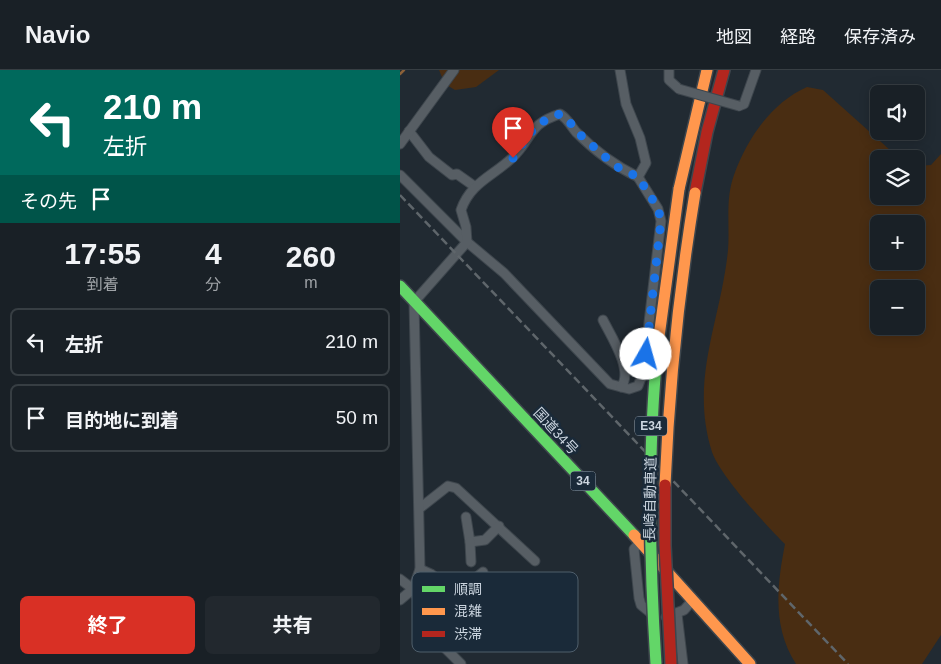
<!DOCTYPE html>
<html lang="ja">
<head>
<meta charset="utf-8">
<style>
	:root { --surface:#192026; --page:#22282e; --text:#f1f3f6; --muted:#9fa3a7; --line:#373e43; --accent:#d93025 }
	body { margin:0; font-family:Arial,"Noto Sans JP",sans-serif; background:var(--page); color:var(--text); height:100vh; display:flex; flex-direction:column; font-size:19px; white-space:nowrap }
	* { box-sizing:border-box; margin:0 }
	p { font-size:16px; color:var(--muted) }
	.icon { flex:none; width:28px; height:28px; fill:none; stroke:currentColor; stroke-width:2; stroke-linecap:round; stroke-linejoin:round }
	.map { position:relative; flex:1; overflow:hidden }
	.drawer { display:flex; flex-direction:column; background:var(--surface); width:400px }
	.drawer>* { flex:none }
	.top-card { background:#00695c; color:#fff; overflow:hidden }
	.controls { position:absolute; left:470px; top:15px; display:grid; gap:10px }
	.controls a { display:grid; place-items:center; width:55px; height:55px; border-radius:8px; background:var(--surface); box-shadow:0 2px 12px #0003,0 0 0 1px var(--line); font-size:25px }
	.pin { position:absolute; display:grid; place-items:center; width:42px; height:42px; color:#fff; margin:-51px -21px; border-radius:50% 50% 50% 0; rotate:-45deg; box-shadow:0 0 5px #0007 }
	.pin .icon { rotate:45deg }
	.me { position:absolute; width:55px; margin:-28px; rotate:7deg; stroke-linejoin:round; filter:drop-shadow(0 0 4px #0008) }
	.turn { display:flex; align-items:center; gap:18px; height:105px; padding:0 20px; font-size:22px }
	.turn .icon { width:65px; height:65px; stroke-width:2.5 }
	.turn b { display:block; font-size:35px; line-height:42px }
	.then { display:flex; align-items:center; height:48px; padding:0 20px; background:#0003; gap:10px; font-size:19px }
	.eta { display:flex; justify-content:space-evenly; align-items:center; height:85px; text-align:center }
	.eta b { font-size:30px; font-weight:700; line-height:35px }
	.primary-button { display:flex; gap:10px; margin-top:auto; padding:10px 20px }
	.primary-button a { flex:1; height:58px; border-radius:8px; background:var(--accent); color:#fff; font-size:20px; font-weight:700; line-height:58px; text-align:center }
	.primary-button a+a { background:var(--page); color:var(--text) }
	ul { padding:0; list-style:none }
	li { display:flex; align-items:center; gap:15px; height:68px; margin:0 10px 8px; padding:0 10px; border:2px solid var(--line); border-radius:8px }
	li div { flex:1 }
	li b { display:block; font-size:19px }
	li em { font-style:normal }
	header { display:flex; align-items:center; gap:30px; box-sizing:border-box; height:70px; padding:0 25px; background:var(--surface); border-bottom:1px solid var(--line) }
	header strong { font-size:24px }
	nav { display:flex; gap:28px; margin-inline-start:auto; font-size:18px }
	main { display:flex; flex:1; min-height:0 }
	.map>svg:first-child { display:block }
	.green { fill:#492d12; fill-rule:evenodd }
	.lines { fill:none; stroke-linecap:round; stroke-linejoin:round }
	.stream { stroke:#8b6139; stroke-width:2.5 }
	.street-casing { stroke:#3e464d; stroke-width:11 }
	.fast-casing { stroke:#3e464d; stroke-width:14 }
	.slow-casing { stroke:#3e464d; stroke-width:14 }
	.jam-casing { stroke:#3e464d; stroke-width:14 }
	.street { stroke:#575e64; stroke-width:9 }
	.fast { stroke:#63d668; stroke-width:11 }
	.slow { stroke:#ff974d; stroke-width:11 }
	.jam { stroke:#b3261e; stroke-width:11 }
	.rail { stroke:#5f666b; stroke-width:2.5; stroke-dasharray:8 4; stroke-linecap:butt }
	.street-bridge-casing { stroke:#3e464d; stroke-width:11; stroke-linecap:butt }
	.fast-bridge-casing { stroke:#3e464d; stroke-width:14; stroke-linecap:butt }
	.slow-bridge-casing { stroke:#3e464d; stroke-width:14; stroke-linecap:butt }
	.jam-bridge-casing { stroke:#3e464d; stroke-width:14; stroke-linecap:butt }
	.street-bridge { stroke:#575e64; stroke-width:9 }
	.fast-bridge { stroke:#63d668; stroke-width:11 }
	.slow-bridge { stroke:#ff974d; stroke-width:11 }
	.jam-bridge { stroke:#b3261e; stroke-width:11 }
	.route { stroke:#1a73e8; stroke-width:9; stroke-dasharray:0 16.2 }
	.labels { text-anchor:middle; stroke-width:5; stroke-linejoin:round; paint-order:stroke }
	.shield { fill:#1a2a39; stroke:#97a2ae; stroke-width:1 }
	.shield-label { font-size:12px; font-weight:bold; fill:#ccd6e0 }
	.street-label { font-size:14px; fill:#ccd6e0; stroke:#1a2a39 }
	.key { fill:#1a2a39; stroke:#4f5e6b; stroke-width:1 }
	.key-label { font-size:14px; fill:#ccd6e0 }
</style>
</head>
<body>
<header>
<strong>Navio</strong>
<nav><a>地図</a><a>経路</a><a>保存済み</a></nav>
</header>
<main>
<section class="drawer">
<div class="top-card">
<div class="turn"><svg class="icon" aria-label="left" viewBox="0 0 24 24"><path d="M17 20v-9H6M10 6l-5 5 5 5"/></svg><div><b>210 m</b>左折</div></div>
<div class="then">その先<svg class="icon" aria-label="arrive" viewBox="0 0 24 24"><path d="M6 21V4h12l-3 4 3 4H6"/></svg></div>
</div>
<div class="eta">
<div><b>17:55</b><p>到着</p></div>
<div><b>4</b><p>分</p></div>
<div><b>260</b><p>m</p></div>
</div>
<ul>
<li><svg class="icon" aria-label="left" viewBox="0 0 24 24"><path d="M17 20v-9H6M10 6l-5 5 5 5"/></svg><div><b>左折</b></div><em>210 m</em></li>
<li><svg class="icon" aria-label="arrive" viewBox="0 0 24 24"><path d="M6 21V4h12l-3 4 3 4H6"/></svg><div><b>目的地に到着</b></div><em>50 m</em></li>
</ul>
<div class="primary-button"><a>終了</a><a>共有</a></div>
</section>
<div class="map">
<svg width="541" height="594" viewBox="0 0 541 594">
	<rect width="100%" height="100%" fill="#212a32"/>
	<g class="green">
		<path d="M39,0H99L76,17L55,20L45,14Z"/>
		<path d="M407,17L423,20L500,89H479V126H516V96L531,95L541,84V565L522,594H396C372,557 377,515 385,474C365,454 321,407 312,382C289,309 321,251 328,180C330,156 325,129 334,105C347,69 371,33 407,17ZM479,154H516V191H479ZM479,219H516V256H479Z"/>
	</g>
	<g class="lines">
		<path class="stream" d="M0,4L4,0"/>
		<defs>
			<g id="street">
				<path d="M269,0V10L279,19"/>
				<path d="M339,36L344,34L356,0"/>
				<path d="M9,61L29,87L52,105L57,104L74,116"/>
				<path d="M0,74L54,0"/>
				<path d="M0,105L67,172L104,203L210,314L221,317C234,301 211,266 203,250"/>
				<path d="M221,317L229,319L238,316L243,303L261,151L258,139L238,107"/>
				<path d="M20,438L48,416L56,418L135,491"/>
				<path d="M66,447L70,472L85,470L99,456"/>
				<path d="M70,472L71,492"/>
				<path d="M240,472L234,479L239,528L241,535L252,544"/>
				<path d="M20,499L31,504L92,556"/>
				<path d="M0,509L13,519L42,575L61,594"/>
				<path d="M55,525L83,502"/>
				<path d="M0,530L13,519L20,499L14,232L67,172L66,157L61,140C70,113 93,106 112,88C133,68 128,54 160,44C168,49 170,55 176,62C194,80 215,96 238,107L246,93L240,68L226,34L220,0"/>
				<path d="M277,544L283,594"/>
				<path d="M266,547L284,540L292,531"/>
			</g>
			<path id="fast" d="M0,216L234,465"/>
			<g id="slow">
				<path d="M279,119L307,0"/>
				<path d="M234,465L350,594"/>
			</g>
			<path id="jam" d="M295,123L307,62L324,0"/>
		</defs>
		<use href="#street" class="street-casing"/>
		<use href="#fast" class="fast-casing"/>
		<use href="#slow" class="slow-casing"/>
		<use href="#jam" class="jam-casing"/>
		<use href="#street" class="street"/>
		<use href="#fast" class="fast"/>
		<use href="#slow" class="slow"/>
		<use href="#jam" class="jam"/>
		<path class="rail" d="M0,125L448,594"/>
		<defs>
			<path id="street-bridge" d="M279,19L339,36"/>
			<path id="fast-bridge" d="M256,594C249,487 247,380 258,274"/>
			<g id="slow-bridge">
				<path d="M258,274L279,119"/>
				<path d="M265,415C269,317 279,220 295,123"/>
			</g>
			<path id="jam-bridge" d="M265,415V475L271,594"/>
		</defs>
		<use href="#street-bridge" class="street-bridge-casing"/>
		<use href="#fast-bridge" class="fast-bridge-casing"/>
		<use href="#slow-bridge" class="slow-bridge-casing"/>
		<use href="#jam-bridge" class="jam-bridge-casing"/>
		<use href="#street-bridge" class="street-bridge"/>
		<use href="#fast-bridge" class="fast-bridge"/>
		<use href="#slow-bridge" class="slow-bridge"/>
		<use href="#jam-bridge" class="jam-bridge"/>
	</g>
	<g class="lines">
		<path class="route" d="M113,88C128,66 134,52 160,44L167,48L176,61L204,86L219,98L238,107L258,138L261,151L246,284"/>
	</g>
	<g class="labels">
		<g class="shield">
			<rect x="235" y="346.5" width="32" height="19" rx="4"/>
			<rect x="170.5" y="401.5" width="25" height="19" rx="4"/>
		</g>
		<g class="shield-label">
			<text x="251" y="360">E34</text>
			<text x="183" y="415">34</text>
		</g>
		<g class="street-label">
			<text transform="translate(156 361) rotate(47)" y="5">国道34号</text>
			<text transform="translate(250 429) rotate(-89)" y="5">長崎自動車道</text>
		</g>
	</g>
	<rect x="12" y="502" width="166" height="80" rx="8" class="key"/>
	<rect x="22" y="516" width="23" height="6" fill="#63d668"/>
	<rect x="22" y="538" width="23" height="7" fill="#ff974d"/>
	<rect x="22" y="561" width="23" height="6" fill="#b3261e"/>
	<g class="key-label">
		<text x="54" y="524">順調</text>
		<text x="54" y="546">混雑</text>
		<text x="54" y="569">渋滞</text>
	</g>
</svg>
<div class="controls">
<a><svg class="icon" aria-label="sound" viewBox="0 0 24 24"><path d="M4 9h4l5-4v14l-5-4H4zM17 9q2 3 0 6"/></svg></a>
<a><svg class="icon" aria-label="layers" viewBox="0 0 24 24"><path d="M12 4l9 5-9 5-9-5zM3 14l9 5 9-5"/></svg></a>
<a>+</a>
<a>−</a>
</div>
<div class="pin" style="left:113px;top:88px;background:#d93025"><svg class="icon" aria-label="arrive" viewBox="0 0 24 24"><path d="M6 21V4h12l-3 4 3 4H6"/></svg></div>
<svg class="me" style="left:246px;top:284px" viewBox="-20 -20 40 40"><circle r="19" fill="#fff"/><path d="M0-13L10 11 0 6-10 11z" fill="#1a73e8"/></svg>
</div>
</main>
</body>
</html>
